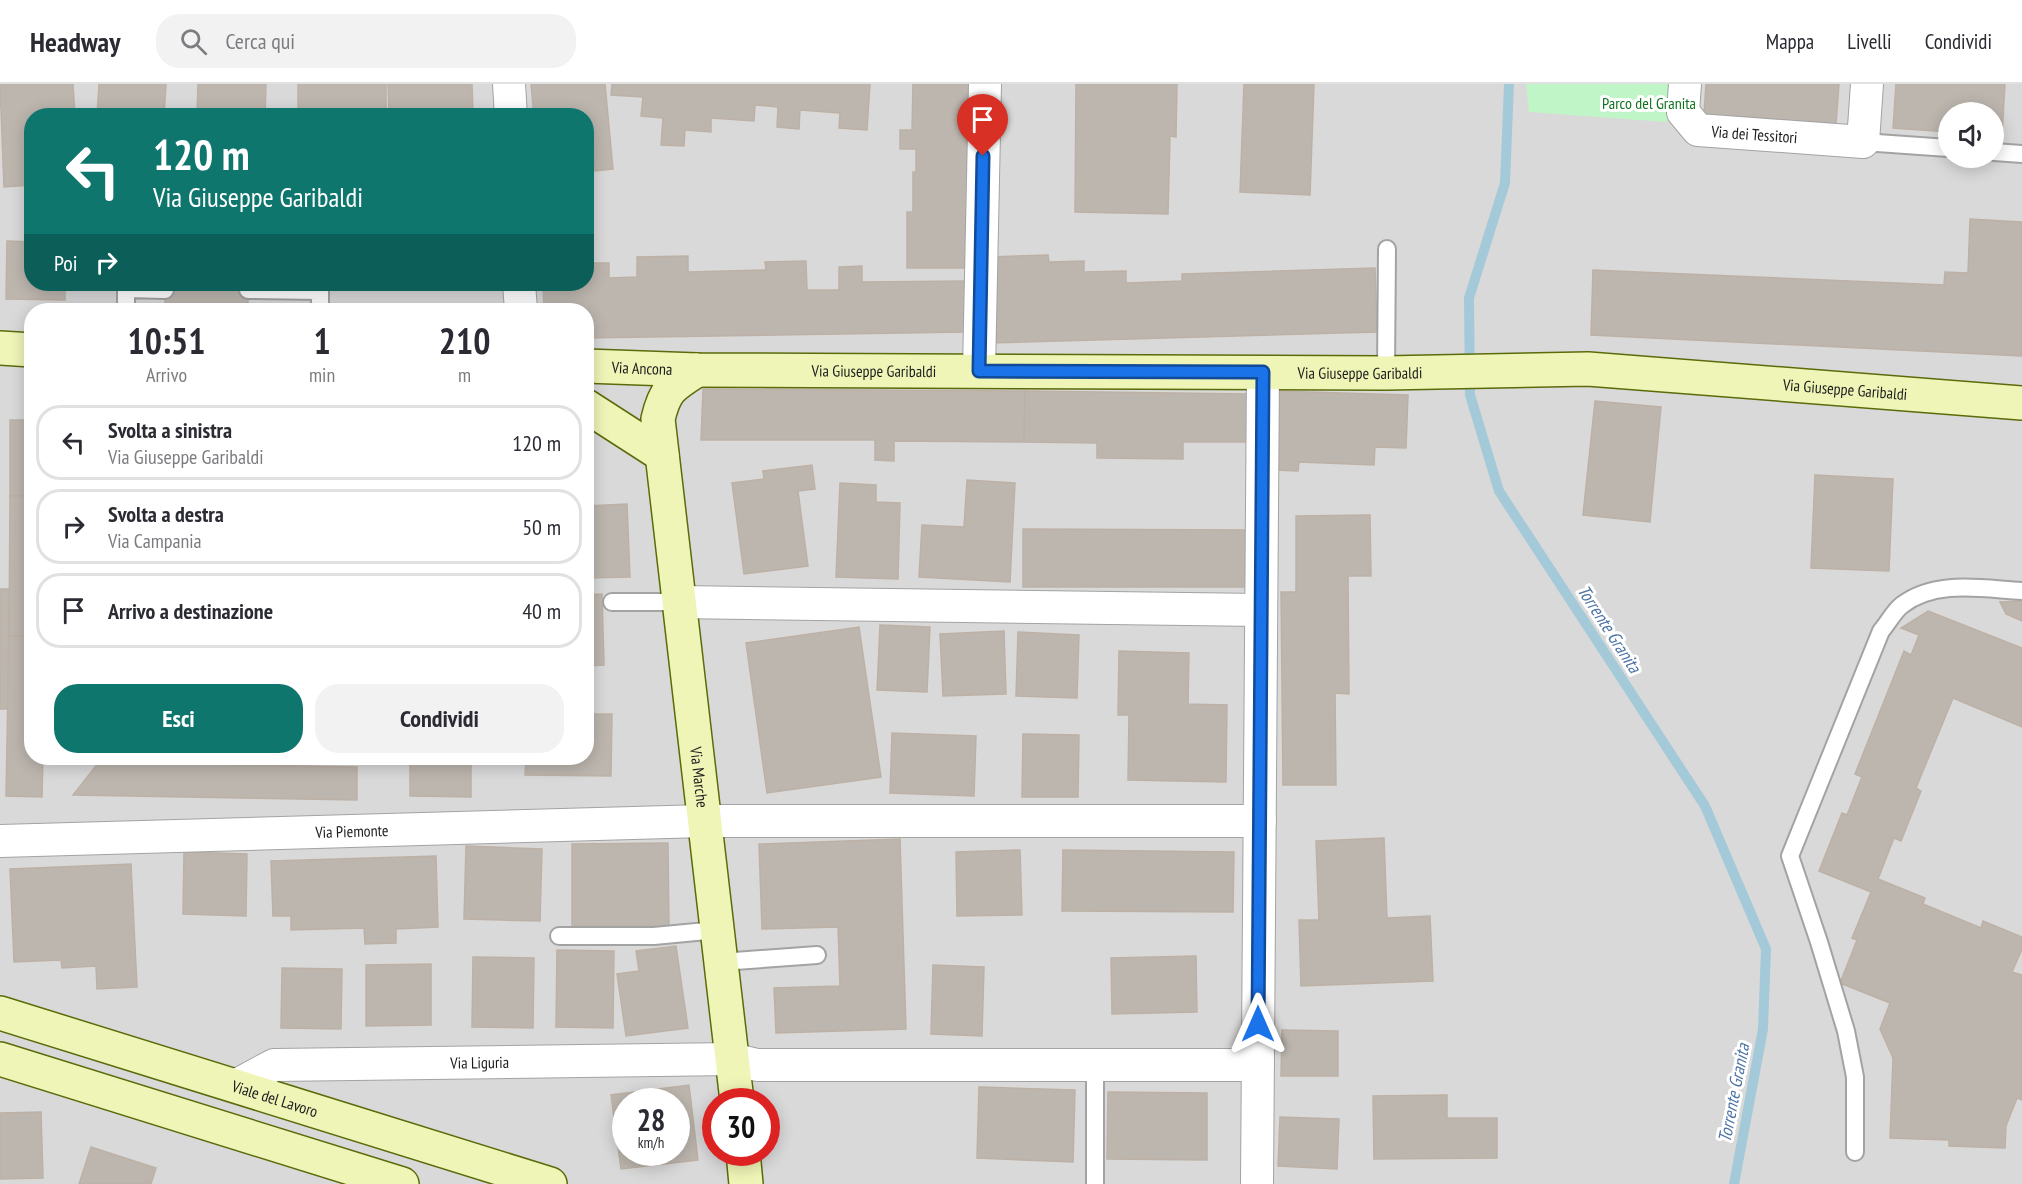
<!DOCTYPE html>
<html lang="it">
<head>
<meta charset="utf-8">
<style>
	:root { --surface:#fff; --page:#f2f2f3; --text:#2b2b33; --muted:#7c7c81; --line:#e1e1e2; --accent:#0f766e }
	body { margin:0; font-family:"PT Sans Narrow",sans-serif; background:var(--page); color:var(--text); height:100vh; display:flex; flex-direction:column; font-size:22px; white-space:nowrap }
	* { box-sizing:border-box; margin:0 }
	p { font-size:20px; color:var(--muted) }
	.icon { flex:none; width:33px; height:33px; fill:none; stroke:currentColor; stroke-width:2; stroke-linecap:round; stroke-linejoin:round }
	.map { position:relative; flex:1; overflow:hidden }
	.drawer { position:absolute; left:24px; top:219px; width:570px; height:462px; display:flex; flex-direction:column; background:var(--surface); border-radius:24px; box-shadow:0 3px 15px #0003 }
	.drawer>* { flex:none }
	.top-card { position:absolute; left:24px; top:24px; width:570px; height:183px; border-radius:24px; box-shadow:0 3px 15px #0003; background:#0f766e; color:#fff; overflow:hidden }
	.controls { position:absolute; left:1938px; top:18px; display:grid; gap:12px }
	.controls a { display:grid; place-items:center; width:66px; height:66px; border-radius:50%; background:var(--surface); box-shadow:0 3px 15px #0003; font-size:30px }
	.speed { position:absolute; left:612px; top:1004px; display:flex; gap:12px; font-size:30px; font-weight:700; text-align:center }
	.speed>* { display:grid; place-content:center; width:78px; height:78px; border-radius:50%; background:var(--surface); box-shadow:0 3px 15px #0003; line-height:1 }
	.speed small { font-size:15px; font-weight:400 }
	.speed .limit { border:9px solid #d22; background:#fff; color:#111 }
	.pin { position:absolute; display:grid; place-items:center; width:51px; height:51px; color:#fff; margin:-62px -26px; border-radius:50% 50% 50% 0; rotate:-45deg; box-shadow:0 0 6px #0007 }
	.pin .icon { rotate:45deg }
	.me { position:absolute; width:66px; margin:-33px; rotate:0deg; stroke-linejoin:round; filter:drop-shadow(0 0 4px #0008) }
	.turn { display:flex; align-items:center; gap:21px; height:126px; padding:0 30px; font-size:27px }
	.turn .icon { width:78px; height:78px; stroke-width:2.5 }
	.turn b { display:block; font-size:42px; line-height:51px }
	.then { display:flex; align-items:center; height:57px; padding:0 30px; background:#0003; gap:12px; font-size:22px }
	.eta { display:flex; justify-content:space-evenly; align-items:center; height:102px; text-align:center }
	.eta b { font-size:36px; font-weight:600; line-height:42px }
	.action { display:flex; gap:12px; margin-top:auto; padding:12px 30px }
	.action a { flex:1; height:69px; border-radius:24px; background:var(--accent); color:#fff; font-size:24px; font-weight:600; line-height:69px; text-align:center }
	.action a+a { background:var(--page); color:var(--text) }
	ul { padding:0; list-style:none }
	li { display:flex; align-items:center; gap:18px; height:75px; margin:0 12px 9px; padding:0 18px; border:3px solid var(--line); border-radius:24px }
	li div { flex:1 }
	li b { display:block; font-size:22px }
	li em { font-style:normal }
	header { display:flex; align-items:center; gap:36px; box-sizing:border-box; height:84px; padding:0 30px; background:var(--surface); border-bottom:2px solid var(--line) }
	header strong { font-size:28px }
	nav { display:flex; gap:33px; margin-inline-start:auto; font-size:21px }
	.search { width:420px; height:54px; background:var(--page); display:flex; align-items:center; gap:15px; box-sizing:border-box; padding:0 21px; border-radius:24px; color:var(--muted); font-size:22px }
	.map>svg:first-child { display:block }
	.residential { fill:#dad9d9; fill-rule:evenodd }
	.park { fill:#c0f6c7 }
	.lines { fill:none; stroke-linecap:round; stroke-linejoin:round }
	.stream { stroke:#a4cad9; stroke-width:10 }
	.building { fill:#bdb6af; stroke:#bdb1a5; stroke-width:1.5; fill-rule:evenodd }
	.lane-casing { stroke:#a3a3a3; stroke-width:20 }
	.street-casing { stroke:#a3a3a3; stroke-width:34 }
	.secondary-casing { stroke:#5b6b0a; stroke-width:36 }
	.lane { stroke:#fff; stroke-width:16 }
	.street { stroke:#fff; stroke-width:32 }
	.secondary { stroke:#eff5b7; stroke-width:33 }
	.route-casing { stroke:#114b97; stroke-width:15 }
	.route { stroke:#1a73e8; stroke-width:10 }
	.labels { text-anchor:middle; stroke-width:6; stroke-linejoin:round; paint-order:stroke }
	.park-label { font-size:16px; fill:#11731f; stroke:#fff }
	.street-label { font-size:16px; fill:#1c1c1c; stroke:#fff }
	.water-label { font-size:18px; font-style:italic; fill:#4e75a6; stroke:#fff }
</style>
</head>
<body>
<header>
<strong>Headway</strong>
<div class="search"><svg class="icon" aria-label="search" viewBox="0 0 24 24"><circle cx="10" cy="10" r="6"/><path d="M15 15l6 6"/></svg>Cerca qui</div>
<nav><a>Mappa</a><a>Livelli</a><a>Condividi</a></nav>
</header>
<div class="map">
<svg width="2022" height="1100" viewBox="0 0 2022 1100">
	<rect width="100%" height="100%" fill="#edeae2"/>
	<path class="residential" d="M0,0H2022V1100H0ZM1948,28H1994V74H1948ZM32,32H586V200H32ZM32,226H586V674H32ZM626,1017H676V1068H626ZM716,1017H766V1068H716Z"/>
	<path class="park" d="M1526,0H1670L1667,38L1529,28Z"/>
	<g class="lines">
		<path class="stream" d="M1509,0L1505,99L1469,214L1470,311L1499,407L1705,722L1766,865L1763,945L1734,1100"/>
	</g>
	<g class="building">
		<path d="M0,0H73L75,32H32V101L4,103Z"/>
		<path d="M99,0H166L164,32H97Z"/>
		<path d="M198,0H266L265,32H197Z"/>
		<rect x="298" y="0" width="88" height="32"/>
		<path d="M388,0H472L473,32H389Z"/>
		<path d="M531,0H605L613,85L595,87L593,69L586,70V32H534Z"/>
		<path d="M612,0H870L867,46L839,44L840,29L800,26L799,45L777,43L778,23L755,21L754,37L711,34V48L685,46L684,62L661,61L663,34L641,32L643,13L611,11Z"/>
		<path d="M913,0H971V184H907V128H913V88H916V65H900V46H912Z"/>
		<path d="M1076,0H1177L1176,53L1170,52L1168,130L1075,128Z"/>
		<path d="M1244,0H1314L1310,111L1240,108Z"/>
		<path d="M1706,0H1839L1836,40L1704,30Z"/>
		<path d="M1896,0H2005L2002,51H1994V28H1948V48L1893,44Z"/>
		<path d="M1970,135L2022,138V272L1591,251L1593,186L1944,201L1945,188L1968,189Z"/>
		<path d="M7,157L32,158V200H65V216L6,215Z"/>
		<path d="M1048,171L1049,178L1084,177V188L1126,187V199L1182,197V190L1375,184L1377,248L991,259L988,173Z"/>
		<path d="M688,172V188L766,186L765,178L806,177L807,206H839V183L862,182V198L966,197L967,248L586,254V226H544L543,200H586V179H609V194L637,193V173Z"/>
		<rect x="165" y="200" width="83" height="23"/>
		<path d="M703,305L1025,307L1024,358L894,357V377L875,376V356H701Z"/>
		<path d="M1025,307L1249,310V358H1183V375L1097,374V359L1024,358Z"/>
		<path d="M1276,307L1408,311L1406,364L1375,363L1374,381L1299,378L1298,387L1273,386Z"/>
		<path d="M1595,317L1661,323L1650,438L1583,431Z"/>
		<rect x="10" y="336" width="22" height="76"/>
		<path d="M812,381L815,405L798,407L808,482L744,490L732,399L764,395L763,387Z"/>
		<path d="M1815,391L1893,395L1889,487L1811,484Z"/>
		<path d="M967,396L1015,399L1010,498L919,493L922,441L964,443Z"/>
		<path d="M840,399L876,401V418L900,419L898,495L836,493Z"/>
		<path d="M10,412H32V552H9Z"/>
		<path d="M627,420L630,493L586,494V422Z"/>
		<path d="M1370,431L1371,492H1348L1349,610L1335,609L1336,701H1283L1281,508H1296V432Z"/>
		<path d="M1023,445L1250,446V503H1023Z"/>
		<path d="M0,505H9L8,625H0Z"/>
		<path d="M602,510L604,581L586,582V511Z"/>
		<path d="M2022,517V537L2006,530L2000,518Z"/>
		<path d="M1928,527L2022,564V643L1953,614L1916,704L1921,707L1901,757L1894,754L1878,795L1925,814L1923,820L1981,844L1983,837L2022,853V865L2012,888L2022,891V1016L2017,1014L2006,1042L2005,1064L1949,1062V1056L1890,1054L1893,974L1880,945L1890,919L1840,899L1857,856L1852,854L1871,808L1819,787L1842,729L1847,731L1862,693L1855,690L1904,567L1911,571L1919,551L1901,544Z"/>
		<path d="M880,541L930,543L927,608L877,606Z"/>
		<path d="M859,543L881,693L767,709L746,559Z"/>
		<path d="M1004,547L1006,610L943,612L940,550Z"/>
		<path d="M1018,548L1079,551L1077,614L1016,612Z"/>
		<path d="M9,552H32V674H43L42,713L6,712Z"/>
		<path d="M1119,567L1189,569L1188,620L1227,621L1226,698L1128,696L1129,631H1118Z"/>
		<path d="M586,630H612L611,692L525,691L526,674H586Z"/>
		<path d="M892,649L976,652L974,712L890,709Z"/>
		<path d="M1023,650L1079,651L1078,713H1022Z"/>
		<path d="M410,674H471V713L410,712Z"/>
		<path d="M99,678L357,683V716L73,711Z"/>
		<path d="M1384,754L1387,834L1430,832L1433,897L1301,902L1299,836H1319L1316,757Z"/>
		<path d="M900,755L906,945L776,949L774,904L840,902L838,843L762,845L759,760Z"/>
		<path d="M668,759L669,842H572V760Z"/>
		<path d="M466,762L542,765L540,837L464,835Z"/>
		<path d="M1020,766L1022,831L957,832L956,768Z"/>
		<path d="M1063,766L1234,768L1233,828L1062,827Z"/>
		<path d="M184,768L247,770L246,832L183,830Z"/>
		<path d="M436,772L438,843L396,845V859L365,860L364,844L291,846V832H273L271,777Z"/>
		<path d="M131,780L137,903L97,905L96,882L62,884L61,876L14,878L10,785Z"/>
		<path d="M676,862L688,944L626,952L617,890L639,887L636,867Z"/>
		<path d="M557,866L614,867L613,944L556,943Z"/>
		<path d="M1196,872L1197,928L1112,930L1111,874Z"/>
		<path d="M473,873L534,874L533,944L472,943Z"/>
		<path d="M431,880V941L366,942V881Z"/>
		<path d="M933,881L984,883L982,952L931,950Z"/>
		<path d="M282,884L342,885L341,945L281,944Z"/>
		<path d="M1282,946L1338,947V992H1281Z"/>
		<path d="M689,1001L698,1076L621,1085L611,1011ZM626,1017H676V1068H626Z"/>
		<path d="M979,1003L1075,1006L1073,1078L977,1074Z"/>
		<path d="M1108,1008L1207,1009V1076L1107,1075Z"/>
		<path d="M1447,1011V1034H1497V1074L1374,1075L1373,1012Z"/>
		<path d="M41,1028L43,1094L0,1095V1029Z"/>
		<path d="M1280,1033L1339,1035L1337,1085L1278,1082Z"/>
		<path d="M91,1063L156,1084L151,1100H79Z"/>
	</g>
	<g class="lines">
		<defs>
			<g id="lane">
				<path d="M1863,58L1948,64"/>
				<path d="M1994,68L2022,70"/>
				<path d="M248,206L320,207V226"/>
				<path d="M126,226V205L165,206"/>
				<path d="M1386,289L1387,165"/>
				<path d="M612,518H679"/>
				<path d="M559,852H654L717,846"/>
				<path d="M721,878L817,871"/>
				<path d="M1095,982V1100"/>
				<path d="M1855,1068V993L1846,947L1819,858L1790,772L1881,547C1888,539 1894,527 1902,521C1936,495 1983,505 2022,507"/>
			</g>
			<g id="street">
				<path d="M509,0L511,32"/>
				<path id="s1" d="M1685,0L1683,28L1698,46L1863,58L1867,0"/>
				<path d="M519,200L521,226"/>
				<path d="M979,287L985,0"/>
				<path d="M679,518L1261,526"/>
				<path id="s2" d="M0,757L704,737H1260"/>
				<path id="s3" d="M235,1002L274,981L732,975L757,981H1258"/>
				<path d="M1257,1100L1263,288"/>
			</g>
			<g id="secondary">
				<path d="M0,264L32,266"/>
				<path id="s4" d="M586,282L697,286L1386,289L1588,285L2022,319"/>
				<path id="s5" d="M697,286C672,302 665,305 658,335L737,1017"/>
				<path d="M586,322L662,371"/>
				<path id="s6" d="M0,929L550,1100"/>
				<path d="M0,975L402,1100"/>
				<path d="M743,1068L746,1100"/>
			</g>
		</defs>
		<use href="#lane" class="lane-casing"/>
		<use href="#street" class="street-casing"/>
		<use href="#secondary" class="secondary-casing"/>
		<use href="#lane" class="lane"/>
		<use href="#street" class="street"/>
		<use href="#secondary" class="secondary"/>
	</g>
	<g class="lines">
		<defs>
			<path id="route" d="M983,72L979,287L1263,288L1258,940"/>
		</defs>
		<use href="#route" class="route-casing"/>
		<use href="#route" class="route"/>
	</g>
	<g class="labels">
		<g class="park-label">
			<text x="1649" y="25">Parco del Granita</text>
		</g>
		<g class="street-label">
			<text dy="6" stroke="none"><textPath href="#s1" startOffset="108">Via dei Tessitori</textPath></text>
			<text dy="6" stroke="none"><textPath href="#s4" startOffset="56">Via Ancona</textPath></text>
			<text dy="6" stroke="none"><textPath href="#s4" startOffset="288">Via Giuseppe Garibaldi</textPath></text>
			<text dy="6" stroke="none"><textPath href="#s4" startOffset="774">Via Giuseppe Garibaldi</textPath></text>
			<text dy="6" stroke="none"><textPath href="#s4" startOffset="1260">Via Giuseppe Garibaldi</textPath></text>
			<text dy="6" stroke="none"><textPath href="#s5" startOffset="426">Via Marche</textPath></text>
			<text dy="6" stroke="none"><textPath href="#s2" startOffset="352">Via Piemonte</textPath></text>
			<text dy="6" stroke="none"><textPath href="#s3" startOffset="250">Via Liguria</textPath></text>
			<text dy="6" stroke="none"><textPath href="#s6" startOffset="288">Viale del Lavoro</textPath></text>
		</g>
		<g class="water-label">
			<text transform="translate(1609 545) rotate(57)" y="6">Torrente Granita</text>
			<text transform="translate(1734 1009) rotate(-79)" y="6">Torrente Granita</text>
		</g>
	</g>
</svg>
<div class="controls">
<a><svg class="icon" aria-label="sound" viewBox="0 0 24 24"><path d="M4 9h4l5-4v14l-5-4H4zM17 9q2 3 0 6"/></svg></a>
</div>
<div class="speed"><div>28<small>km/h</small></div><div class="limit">30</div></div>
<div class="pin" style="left:983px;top:72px;background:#d93025"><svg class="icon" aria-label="arrive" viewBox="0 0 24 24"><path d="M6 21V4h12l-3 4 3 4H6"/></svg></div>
<svg class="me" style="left:1258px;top:940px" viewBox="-20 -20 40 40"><path d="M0-17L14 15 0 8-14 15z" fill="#1a73e8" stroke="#fff" stroke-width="4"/></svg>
<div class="top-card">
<div class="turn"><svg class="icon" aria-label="left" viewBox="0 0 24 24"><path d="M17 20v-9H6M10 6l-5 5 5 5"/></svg><div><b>120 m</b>Via Giuseppe Garibaldi</div></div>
<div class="then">Poi<svg class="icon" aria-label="right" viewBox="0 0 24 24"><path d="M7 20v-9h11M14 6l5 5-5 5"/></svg></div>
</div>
<section class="drawer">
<div class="eta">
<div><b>10:51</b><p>Arrivo</p></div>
<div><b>1</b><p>min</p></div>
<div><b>210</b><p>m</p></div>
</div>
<ul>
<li><svg class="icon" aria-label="left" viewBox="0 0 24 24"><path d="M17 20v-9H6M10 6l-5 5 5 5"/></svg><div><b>Svolta a sinistra</b><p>Via Giuseppe Garibaldi</p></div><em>120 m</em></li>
<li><svg class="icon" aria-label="right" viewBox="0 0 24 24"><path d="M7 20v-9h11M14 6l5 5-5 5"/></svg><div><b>Svolta a destra</b><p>Via Campania</p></div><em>50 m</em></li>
<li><svg class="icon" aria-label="arrive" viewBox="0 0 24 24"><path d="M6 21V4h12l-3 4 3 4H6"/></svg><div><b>Arrivo a destinazione</b></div><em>40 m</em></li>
</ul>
<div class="action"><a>Esci</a><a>Condividi</a></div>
</section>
</div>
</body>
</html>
